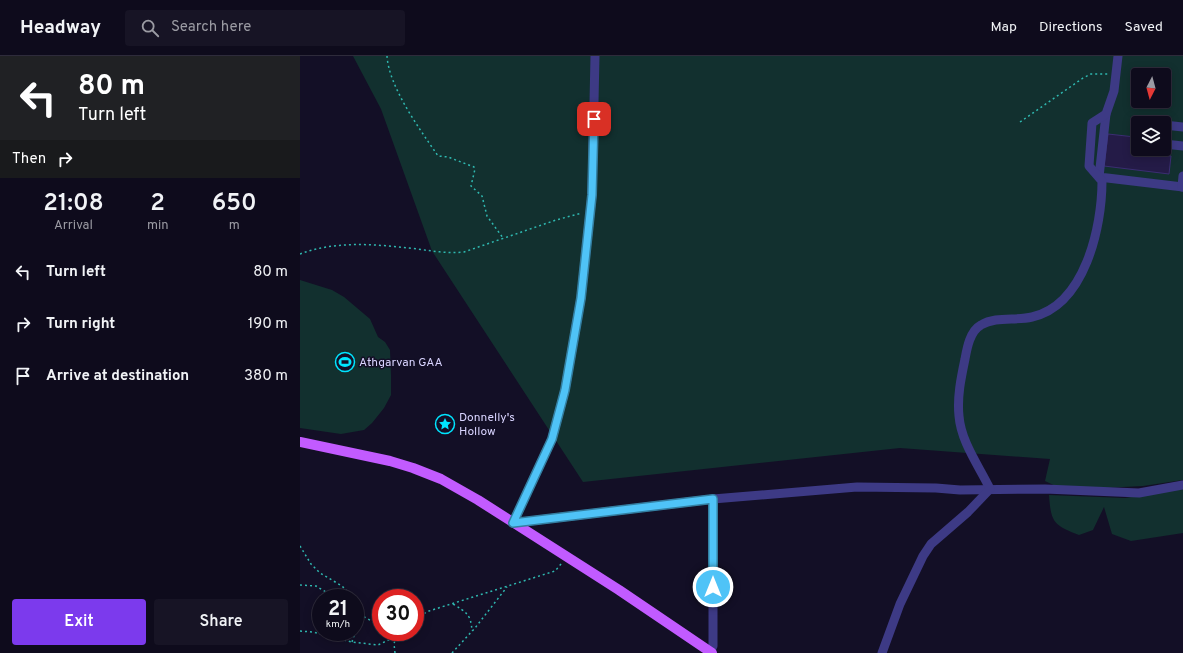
<!DOCTYPE html>
<html lang="en">
<head>
<meta charset="utf-8">
<style>
	:root { --surface:#0e0b1c; --page:#171425; --text:#f1f3f6; --muted:#9b9ba3; --line:#2e2b3b; --accent:#7c3aed }
	body { margin:0; font-family:Overpass,sans-serif; background:var(--page); color:var(--text); height:100vh; display:flex; flex-direction:column; font-size:15px; white-space:nowrap }
	* { box-sizing:border-box; margin:0 }
	p { font-size:13px; color:var(--muted) }
	.icon { flex:none; width:22px; height:22px; fill:none; stroke:currentColor; stroke-width:2; stroke-linecap:round; stroke-linejoin:round }
	.map { position:relative; flex:1; overflow:hidden }
	.drawer { display:flex; flex-direction:column; background:var(--surface); width:300px }
	.drawer>* { flex:none }
	.banner { background:#202124; color:#fff; overflow:hidden }
	.needle { width:26px; rotate:186deg }
	.controls { position:absolute; left:831px; top:12px; display:grid; gap:8px }
	.controls a { display:grid; place-items:center; width:40px; height:40px; border-radius:4px; background:var(--surface); box-shadow:0 2px 10px #0003,0 0 0 1px var(--line); font-size:20px }
	.speed { position:absolute; left:12px; top:533px; display:flex; gap:8px; font-size:20px; font-weight:700; text-align:center }
	.speed>* { display:grid; place-content:center; width:52px; height:52px; border-radius:50%; background:var(--surface); box-shadow:0 2px 10px #0003,0 0 0 1px var(--line); line-height:1 }
	.speed small { font-size:10px; font-weight:400 }
	.speed .limit { border:6px solid #d22; background:#fff; color:#111 }
	.pin { position:absolute; display:grid; place-items:center; width:34px; height:34px; color:#fff; margin:-17px; border-radius:8px; box-shadow:0 2px 6px #0006 }
	.me { position:absolute; width:44px; margin:-22px; rotate:0deg; stroke-linejoin:round; filter:drop-shadow(0 0 3px #0008) }
	.turn { display:flex; align-items:center; gap:14px; height:84px; padding:0 12px; font-size:18px }
	.turn .icon { width:52px; height:52px; stroke-width:2.5 }
	.turn b { display:block; font-size:28px; line-height:34px }
	.then { display:flex; align-items:center; height:38px; padding:0 12px; background:#0003; gap:8px; font-size:15px }
	.eta { display:flex; justify-content:space-evenly; align-items:center; height:68px; text-align:center }
	.eta b { font-size:24px; font-weight:600; line-height:28px }
	.button { display:flex; gap:8px; margin-top:auto; padding:8px 12px }
	.button a { flex:1; height:46px; border-radius:4px; background:var(--accent); color:#fff; font-size:16px; font-weight:600; line-height:46px; text-align:center }
	.button a+a { background:var(--page); color:var(--text) }
	ul { padding:0; list-style:none }
	li { display:flex; align-items:center; gap:12px; height:52px; padding:0 12px }
	li div { flex:1 }
	li b { display:block; font-size:15px }
	li em { font-style:normal }
	header { display:flex; align-items:center; gap:24px; box-sizing:border-box; height:56px; padding:0 20px; background:var(--surface); border-bottom:1px solid var(--line) }
	header strong { font-size:19px }
	nav { display:flex; gap:22px; margin-inline-start:auto; font-size:14px }
	.search { width:280px; height:36px; background:var(--page); display:flex; align-items:center; gap:10px; box-sizing:border-box; padding:0 14px; border-radius:4px; color:var(--muted); font-size:15px }
	main { display:flex; flex:1; min-height:0 }
	.map>svg:first-child { display:block }
	.green { fill:#12302f; fill-rule:evenodd }
	.building { fill:#241b47; stroke:#3b2d73 }
	.lines { fill:none; stroke-linecap:round; stroke-linejoin:round }
	.path { stroke:#2fb8b0; stroke-width:1.5; stroke-dasharray:2 3; stroke-linecap:butt }
	.minor { stroke:#3d3a85; stroke-width:9 }
	.major { stroke:#c25bff; stroke-width:10 }
	.route-casing { stroke:#337fa1; stroke-width:10 }
	.route { stroke:#4fc3f7; stroke-width:7 }
	.labels { text-anchor:middle; stroke-width:3; stroke-linejoin:round; paint-order:stroke }
	.poi-label { font-size:12px; fill:#d9d4ff; stroke:#130f26; text-anchor:start }
</style>
</head>
<body>
<header>
<strong>Headway</strong>
<div class="search"><svg class="icon" aria-label="search" viewBox="0 0 24 24"><circle cx="10" cy="10" r="6"/><path d="M15 15l6 6"/></svg>Search here</div>
<nav><a>Map</a><a>Directions</a><a>Saved</a></nav>
</header>
<main>
<section class="drawer">
<div class="banner">
<div class="turn"><svg class="icon" aria-label="left" viewBox="0 0 24 24"><path d="M17 20v-9H6M10 6l-5 5 5 5"/></svg><div><b>80 m</b>Turn left</div></div>
<div class="then">Then<svg class="icon" aria-label="right" viewBox="0 0 24 24"><path d="M7 20v-9h11M14 6l5 5-5 5"/></svg></div>
</div>
<div class="eta">
<div><b>21:08</b><p>Arrival</p></div>
<div><b>2</b><p>min</p></div>
<div><b>650</b><p>m</p></div>
</div>
<ul>
<li><svg class="icon" aria-label="left" viewBox="0 0 24 24"><path d="M17 20v-9H6M10 6l-5 5 5 5"/></svg><div><b>Turn left</b></div><em>80 m</em></li>
<li><svg class="icon" aria-label="right" viewBox="0 0 24 24"><path d="M7 20v-9h11M14 6l5 5-5 5"/></svg><div><b>Turn right</b></div><em>190 m</em></li>
<li><svg class="icon" aria-label="arrive" viewBox="0 0 24 24"><path d="M6 21V4h12l-3 4 3 4H6"/></svg><div><b>Arrive at destination</b></div><em>380 m</em></li>
</ul>
<div class="button"><a>Exit</a><a>Share</a></div>
</section>
<div class="map">
<svg width="883" height="597" viewBox="0 0 883 597">
	<rect width="100%" height="100%" fill="#130f26"/>
	<g class="green">
		<path d="M53,0H883V424L843,430L764,434L745,425L750,403L600,392L283,426L132,195L81,53ZM838,19H864V45H838ZM838,67H864V93H838Z"/>
		<path d="M0,224L32,234L44,241L70,263L78,281L85,286L90,294L91,319V339L84,352L72,367L64,374L41,378L0,372Z"/>
		<path d="M883,433V477L831,485L812,478L804,451L793,474L779,479C753,469 751,466 749,439L825,442Z"/>
	</g>
	<path class="building" d="M808,78L835,81L833,96L871,100L869,118L804,110Z"/>
	<g class="lines">
		<g class="path">
			<path d="M87,0C89,31 119,72 136,97L138,100L148,101L174,111L175,113L171,130L182,140L187,160L203,182"/>
			<path d="M720,66L783,22L791,18H809"/>
			<path d="M0,198C34,185 73,188 109,192C128,194 145,198 164,196L256,164L282,157"/>
			<path d="M0,490L11,508L20,517L42,530L54,542"/>
			<path d="M0,529L16,530L36,542"/>
			<path d="M55,543L59,547L64,561"/>
			<path d="M153,548C166,556 171,558 172,575"/>
			<path d="M55,556L81,570"/>
			<path d="M115,562L129,555L255,515L262,507"/>
			<path d="M0,575L13,576L52,586L78,589L95,581"/>
			<path d="M52,586L56,573L55,563"/>
			<path d="M95,597L94,588L97,576"/>
			<path d="M152,597L175,572L207,531"/>
		</g>
		<g class="minor">
			<path d="M806,58L799,121L883,131"/>
			<path d="M843,67H844"/>
			<path d="M864,69L883,71"/>
			<path d="M864,88L883,90"/>
			<path d="M882,131L883,120"/>
			<path d="M213,467L413,443L557,431L636,432L660,434L745,433L839,437L883,429"/>
			<path d="M213,467L252,383L265,334L281,242L292,139L295,0"/>
			<path d="M410,596L413,590V443"/>
			<path d="M582,597L600,548L623,500L631,488L668,456L690,433C679,410 661,386 659,360C657,341 661,322 665,303C667,292 670,275 681,269C696,260 715,265 732,261C785,249 802,171 802,125L789,110L792,67L806,58L814,35L818,0"/>
		</g>
		<path class="major" d="M0,386L90,405L113,412L141,423L178,444L319,534L412,597"/>
	</g>
	<g class="lines">
		<defs>
			<path id="route" d="M294,63L292,139L281,242L265,334L252,383L213,467L413,443V531"/>
		</defs>
		<use href="#route" class="route-casing"/>
		<use href="#route" class="route"/>
	</g>
	<defs>
		<symbol id="stadium-ring" viewBox="-11 -11 22 22"><circle r="9.5" fill="#130f26" stroke="#00e5ff" stroke-width="1.5"/><path d="M0-5a6.5 5 0 1 0 0 10a6.5 5 0 1 0 0-10ZM-3.5-1.8h7v3.6h-7Z" fill="#00e5ff"/></symbol>
		<symbol id="sight-ring" viewBox="-11 -11 22 22"><circle r="9.5" fill="#130f26" stroke="#00e5ff" stroke-width="1.5"/><path d="M0-6L1.8-2.2L6-1.7L2.9 1.2L3.7 5.4L0 3.3L-3.7 5.4L-2.9 1.2L-6-1.7L-1.8-2.2Z" fill="#00e5ff"/></symbol>
	</defs>
	<g fill-rule="evenodd">
		<use href="#stadium-ring" x="34" y="295" width="22" height="22"/>
		<use href="#sight-ring" x="134" y="357" width="22" height="22"/>
	</g>
	<g class="labels">
		<g class="poi-label">
			<text x="59" y="310">Athgarvan GAA</text>
			<text x="159" y="365">Donnelly's<tspan x="159" dy="14">Hollow</tspan></text>
		</g>
	</g>
</svg>
<div class="controls">
<a><svg class="needle" viewBox="-14 -14 28 28"><path d="M0-13l5 13h-10z" fill="#e53935"/><path d="M0 13l5-13h-10z" fill="#9b9ba3"/></svg></a>
<a><svg class="icon" aria-label="layers" viewBox="0 0 24 24"><path d="M12 4l9 5-9 5-9-5zM3 14l9 5 9-5"/></svg></a>
</div>
<div class="speed"><div>21<small>km/h</small></div><div class="limit">30</div></div>
<div class="pin" style="left:294px;top:63px;background:#d93025"><svg class="icon" aria-label="arrive" viewBox="0 0 24 24"><path d="M6 21V4h12l-3 4 3 4H6"/></svg></div>
<svg class="me" style="left:413px;top:531px" viewBox="-20 -20 40 40"><circle r="17" fill="#4fc3f7" stroke="#fff" stroke-width="3"/><path d="M0-11L8 9 0 5-8 9z" fill="#fff"/></svg>
</div>
</main>
</body>
</html>
